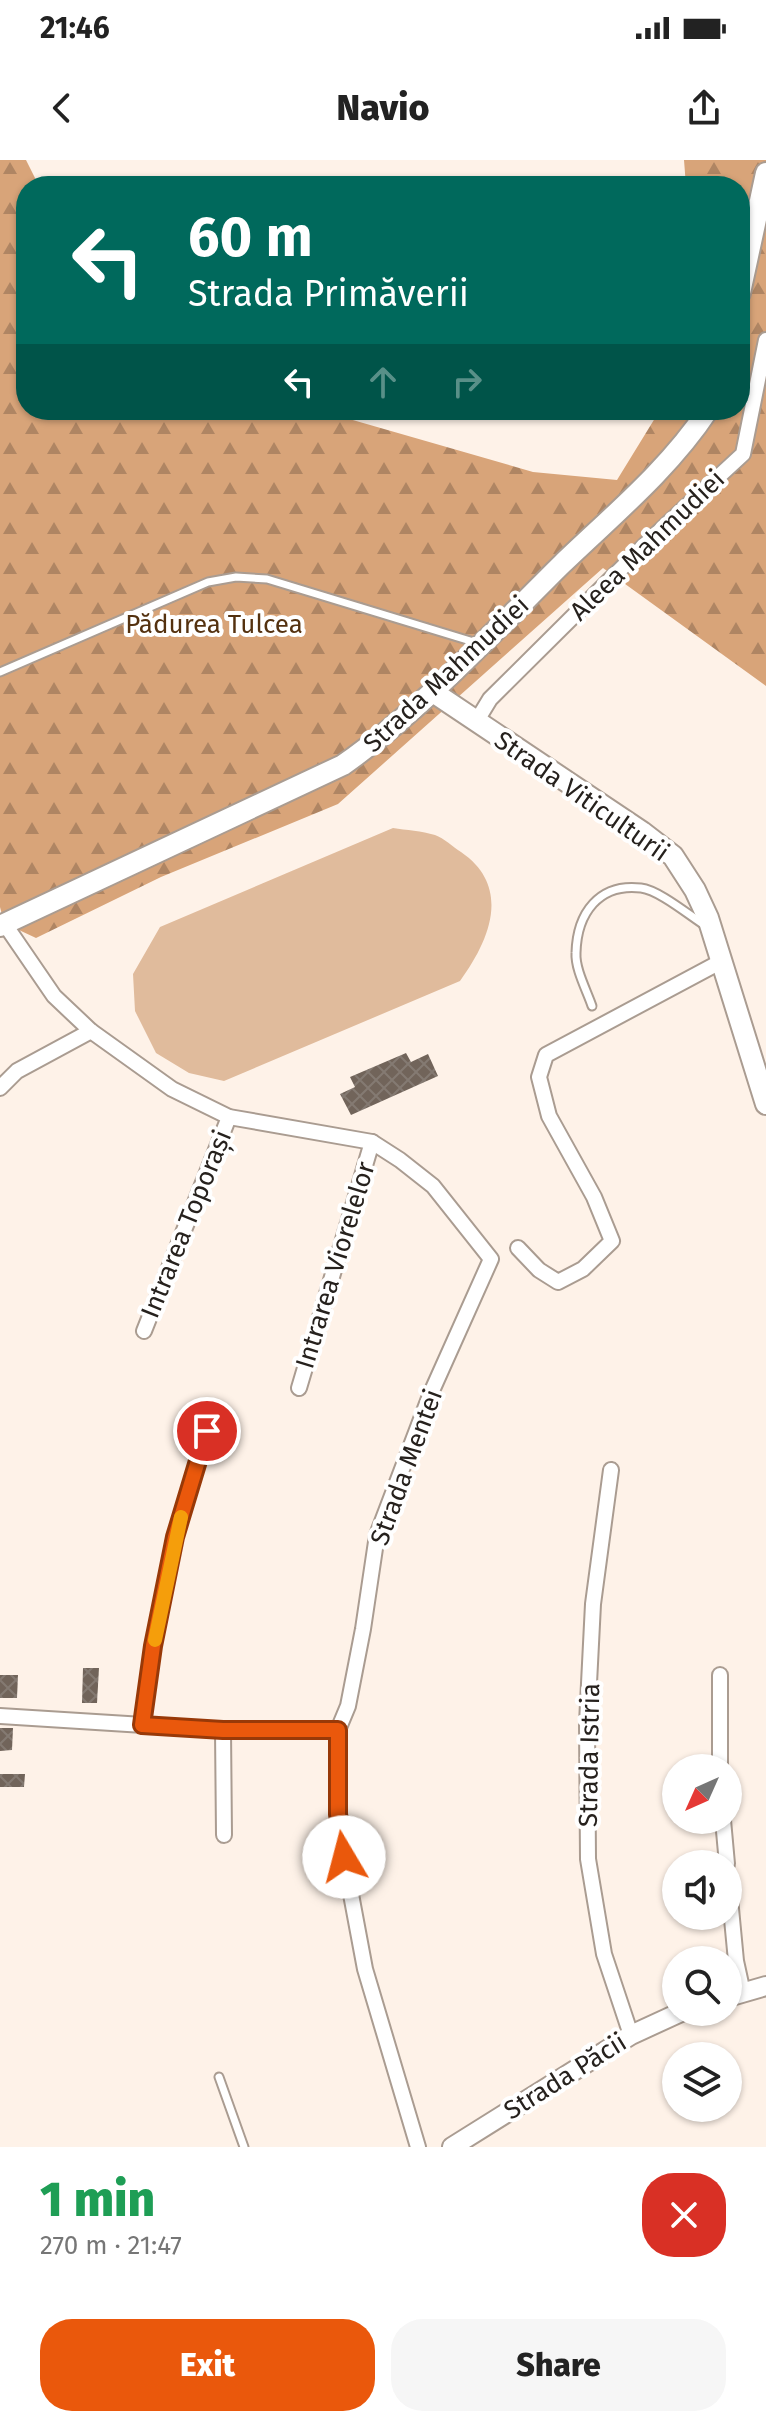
<!DOCTYPE html>
<html lang="en">
<head>
<meta charset="utf-8">
<style>
	:root { --surface:#fff; --page:#f6f6f6; --text:#222; --muted:#767676; --accent:#ea580c }
	body { margin:0; font-family:"Fira Sans",sans-serif; background:var(--page); color:var(--text); height:100vh; display:flex; flex-direction:column; font-size:30px; white-space:nowrap }
	* { box-sizing:border-box; margin:0 }
	p { font-size:26px; color:var(--muted) }
	.icon { flex:none; width:44px; height:44px; fill:none; stroke:currentColor; stroke-width:2; stroke-linecap:round; stroke-linejoin:round }
	.map { position:relative; height:1987px; overflow:hidden }
	.side { display:flex; flex-direction:column; background:var(--surface); flex:1 }
	.side>* { flex:none }
	.guide { position:absolute; left:16px; top:16px; width:734px; height:244px; border-radius:32px; box-shadow:0 2px 6px #0004; background:#00695c; color:#fff; overflow:hidden }
	.needle { width:52px; rotate:225deg }
	.controls { position:absolute; left:662px; top:1594px; display:grid; gap:16px }
	.controls a { display:grid; place-items:center; width:80px; height:80px; border-radius:50%; background:var(--surface); box-shadow:0 2px 6px #0004; font-size:40px }
	.pin { position:absolute; display:grid; place-items:center; width:68px; height:68px; color:#fff; margin:-34px; border:4px solid #fff; border-radius:50%; box-shadow:0 2px 8px #0007 }
	.me { position:absolute; width:88px; margin:-44px; rotate:352deg; stroke-linejoin:round; filter:drop-shadow(0 0 6px #0008) }
	.turn { display:flex; align-items:center; gap:28px; height:168px; padding:0 40px; font-size:36px }
	.turn .icon { width:104px; height:104px; stroke-width:2.5 }
	.turn b { display:block; font-size:56px; line-height:68px }
	.lanes { display:flex; align-items:center; height:76px; padding:0 40px; background:#0003; justify-content:center; gap:40px; direction:ltr }
	.lanes .off { opacity:.35 }
	.round { display:grid; place-items:center; flex:none; width:84px; height:84px; border-radius:32px; background:var(--page) }
	.overview { display:flex; align-items:center; justify-content:space-between; height:136px; padding:0 40px }
	h1 { font-size:48px; font-weight:800; line-height:60px; color:#1e9e55 }
	.cta { display:flex; gap:16px; margin-top:auto; padding:16px 40px }
	.cta a { flex:1; height:92px; border-radius:32px; background:var(--accent); color:#fff; font-size:32px; font-weight:800; line-height:92px; text-align:center }
	.cta a+a { background:var(--page); color:var(--text) }
	.status { display:flex; justify-content:space-between; align-items:center; height:56px; padding:0 40px; background:var(--surface); direction:ltr }
	.status svg { height:22px; fill:currentColor }
	header { display:flex; justify-content:space-between; align-items:center; height:104px; padding:0 40px; background:var(--surface); font-size:36px; font-weight:800 }
	.map>svg:first-child { display:block }
	.green { fill:#e0bb9c }
	.forest { fill:url(#forest-firs) }
	.building { fill:url(#building-cross-hatch) }
	.lines { fill:none; stroke-linecap:round; stroke-linejoin:round }
	.service-casing { stroke:#aa9c91; stroke-width:11 }
	.minor-casing { stroke:#aa9c91; stroke-width:18 }
	.tertiary-casing { stroke:#aa9c91; stroke-width:22 }
	.secondary-casing { stroke:#aa9c91; stroke-width:24 }
	.service { stroke:#fff; stroke-width:7 }
	.minor { stroke:#fff; stroke-width:14 }
	.tertiary { stroke:#fff; stroke-width:18 }
	.secondary { stroke:#fff; stroke-width:20 }
	.route-casing { stroke:#983908; stroke-width:20 }
	.route { stroke:#ea580c; stroke-width:14 }
	.slow { stroke:#f59e0b; stroke-width:14 }
	.labels { text-anchor:middle; stroke-width:8; stroke-linejoin:round; paint-order:stroke }
	.street-label { font-size:26px; fill:#26211d; stroke:#fff }
	.park-label { font-size:26px; fill:#54310f; stroke:#fff }
</style>
</head>
<body>
<div class="status"><b>21:46</b><svg viewBox="0 0 49 12"><path d="M0 12V9h3v3zM5 12V6h3v6zM10 12V3h3v9zM15 12V0h3v12zM26 1h20v11H26zM47 4h2v5h-2z"/></svg></div>
<header><svg class="icon" aria-label="back" viewBox="0 0 24 24"><path d="M15 5l-7 7 7 7"/></svg>Navio<svg class="icon" aria-label="share" viewBox="0 0 24 24"><path d="M12 15V3M7 8l5-5 5 5M5 13v7h14v-7"/></svg></header>
<div class="map">
<svg width="766" height="1987" viewBox="0 0 766 1987">
	<defs>
		<pattern id="forest-firs" width="22" height="20" patternUnits="userSpaceOnUse" patternTransform="scale(2)"><rect width="22" height="20" fill="#d8a479"/><path d="M5 1l3.5 6h-7zM16 11l3.5 6h-7z" fill="#af8563"/></pattern>
		<pattern id="building-cross-hatch" width="8" height="8" patternUnits="userSpaceOnUse" patternTransform="scale(2)"><rect width="8" height="8" fill="#71645a"/><path d="M0 0l8 8M0 8l8-8" fill="none" stroke="#847a72"/></pattern>
	</defs>
	<rect width="100%" height="100%" fill="#fef2e8"/>
	<path class="green" d="M393,668C406,670 422,671 435,675C444,678 453,687 461,692C512,727 490,780 460,821L224,921L189,913L156,893L135,851L133,814L160,767Z"/>
	<path class="forest" d="M0,0H26L39,26H26V250H318L533,312L617,320L660,250H740V26H686L684,0H766V526L603,408L338,644L161,717L36,778L4,763L0,747Z"/>
	<g class="building">
		<path d="M406,893L411,902L428,894L438,916L351,955L340,934L355,927L350,917Z"/>
		<path d="M83,1508H99L97,1543H82Z"/>
		<path d="M0,1515H18L17,1538H0Z"/>
		<path d="M0,1568H13L12,1590L0,1591Z"/>
		<path d="M0,1614H25L24,1627H0Z"/>
	</g>
	<g class="lines">
		<defs>
			<g id="service">
				<path d="M0,512L208,422L236,417L267,419L477,483"/>
				<path d="M592,846C587,831 575,809 576,793C577,753 599,723 641,728C659,730 690,756 706,766"/>
				<path d="M219,1917L244,1987"/>
			</g>
			<g id="minor">
				<path d="M476,562L490,539L651,379L743,294L766,180"/>
				<path d="M4,763L54,836L91,871L172,929L229,957L372,982L400,1000L433,1026L491,1099L431,1233L377,1375L363,1469L348,1546L338,1570V1654L344,1697L365,1809L418,1987"/>
				<path d="M0,928L17,911L91,871"/>
				<path d="M518,1088L539,1110L558,1122L583,1109L612,1081L594,1037L549,956L539,917L546,895L722,801"/>
				<path d="M144,1171L229,957"/>
				<path d="M299,1228L372,982"/>
				<path d="M611,1310L593,1444L587,1563L588,1699L604,1794L631,1875"/>
				<path d="M0,1556L223,1570H338"/>
				<path d="M142,1565L153,1486L175,1377L207,1271"/>
				<path d="M223,1570L224,1675"/>
				<path d="M720,1608V1515"/>
				<path d="M723,1660L727,1704"/>
				<path d="M728,1717L736,1801L743,1833"/>
			</g>
			<g id="tertiary">
				<path d="M728,1837L766,1826"/>
				<path d="M452,1987L631,1875L681,1852"/>
			</g>
			<g id="secondary">
				<path d="M740,133L766,13"/>
				<path d="M433,532L642,672L673,696L695,730L708,758L766,944"/>
				<path d="M0,766L343,605C424,548 492,473 562,404C613,355 669,309 708,250"/>
			</g>
		</defs>
		<use href="#service" class="service-casing"/>
		<use href="#minor" class="minor-casing"/>
		<use href="#tertiary" class="tertiary-casing"/>
		<use href="#secondary" class="secondary-casing"/>
		<use href="#service" class="service"/>
		<use href="#minor" class="minor"/>
		<use href="#tertiary" class="tertiary"/>
		<use href="#secondary" class="secondary"/>
	</g>
	<g class="lines">
		<defs>
			<path id="route" d="M207,1271L175,1377L153,1486L142,1565L223,1570H338V1654L344,1697"/>
		</defs>
		<use href="#route" class="route-casing"/>
		<use href="#route" class="route"/>
		<path class="slow" d="M155,1480L181,1357"/>
	</g>
	<g class="labels">
		<g class="street-label">
			<text transform="translate(647 385) rotate(-44)" y="9">Aleea Mahmudiei</text>
			<text transform="translate(446 514) rotate(-43)" y="9">Strada Mahmudiei</text>
			<text transform="translate(582 636) rotate(35)" y="9">Strada Viticulturii</text>
			<text transform="translate(186 1064) rotate(-68)" y="9">Intrarea Toporași</text>
			<text transform="translate(335 1105) rotate(-73)" y="9">Intrarea Viorelelor</text>
			<text transform="translate(406 1307) rotate(-70)" y="9">Strada Mentei</text>
			<text transform="translate(589 1595) rotate(-89)" y="9">Strada Istria</text>
			<text transform="translate(565 1916) rotate(-32)" y="9">Strada Păcii</text>
		</g>
		<g class="park-label">
			<text x="214" y="473">Pădurea Tulcea</text>
		</g>
	</g>
</svg>
<div class="controls">
<a><svg class="needle" viewBox="-14 -14 28 28"><path d="M0-13l5 13h-10z" fill="#e53935"/><path d="M0 13l5-13h-10z" fill="#767676"/></svg></a>
<a><svg class="icon" aria-label="sound" viewBox="0 0 24 24"><path d="M4 9h4l5-4v14l-5-4H4zM17 9q2 3 0 6"/></svg></a>
<a><svg class="icon" aria-label="search" viewBox="0 0 24 24"><circle cx="10" cy="10" r="6"/><path d="M15 15l6 6"/></svg></a>
<a><svg class="icon" aria-label="layers" viewBox="0 0 24 24"><path d="M12 4l9 5-9 5-9-5zM3 14l9 5 9-5"/></svg></a>
</div>
<div class="pin" style="left:207px;top:1271px;background:#d93025"><svg class="icon" aria-label="arrive" viewBox="0 0 24 24"><path d="M6 21V4h12l-3 4 3 4H6"/></svg></div>
<svg class="me" style="left:344px;top:1697px" viewBox="-20 -20 40 40"><circle r="19" fill="#fff"/><path d="M0-13L10 11 0 6-10 11z" fill="#ea580c"/></svg>
<div class="guide">
<div class="turn"><svg class="icon" aria-label="left" viewBox="0 0 24 24"><path d="M17 20v-9H6M10 6l-5 5 5 5"/></svg><div><b>60 m</b>Strada Primăverii</div></div>
<div class="lanes"><svg class="icon" aria-label="left" viewBox="0 0 24 24"><path d="M17 20v-9H6M10 6l-5 5 5 5"/></svg><svg class="icon off" aria-label="ahead" viewBox="0 0 24 24"><path d="M12 20V5M6 11l6-6 6 6"/></svg><svg class="icon off" aria-label="right" viewBox="0 0 24 24"><path d="M7 20v-9h11M14 6l5 5-5 5"/></svg></div>
</div>
</div>
<section class="side">
<div class="overview"><div><h1>1 min</h1><p>270 m · 21:47</p></div><a class="round" style="background:#d93025;color:#fff"><svg class="icon" aria-label="close" viewBox="0 0 24 24"><path d="M6 6l12 12M18 6L6 18"/></svg></a></div>
<div class="cta"><a>Exit</a><a>Share</a></div>
</section>
</body>
</html>
